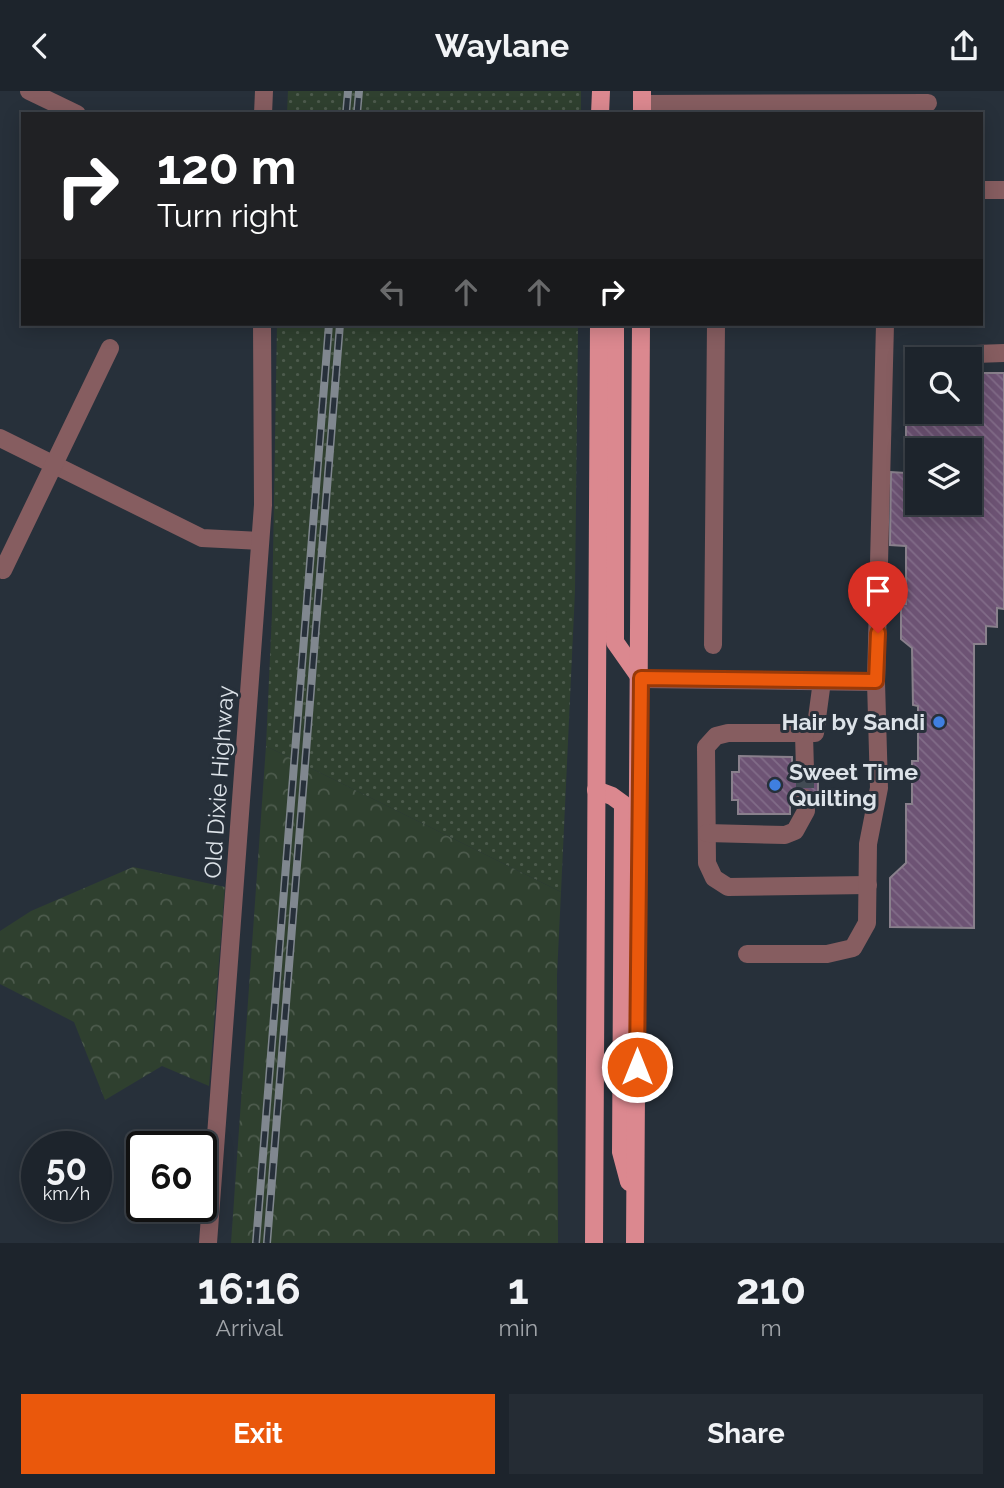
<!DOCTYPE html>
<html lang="en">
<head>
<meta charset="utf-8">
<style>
	:root { --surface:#1d242c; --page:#252c34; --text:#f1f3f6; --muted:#a0a4a9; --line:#3b4148; --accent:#ea580c }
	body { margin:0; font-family:Raleway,sans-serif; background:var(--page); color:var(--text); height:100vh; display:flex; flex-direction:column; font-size:26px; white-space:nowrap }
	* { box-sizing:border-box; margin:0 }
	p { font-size:23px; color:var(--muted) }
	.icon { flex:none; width:38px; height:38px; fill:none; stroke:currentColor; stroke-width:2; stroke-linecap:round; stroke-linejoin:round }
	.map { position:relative; height:1152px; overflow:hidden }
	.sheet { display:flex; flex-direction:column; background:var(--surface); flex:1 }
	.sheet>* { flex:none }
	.guide { position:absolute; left:21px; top:21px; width:962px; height:214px; border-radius:0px; box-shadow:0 4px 18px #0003,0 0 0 2px var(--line); background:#202124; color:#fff; overflow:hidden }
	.buttons { position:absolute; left:905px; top:256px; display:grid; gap:14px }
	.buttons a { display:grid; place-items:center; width:77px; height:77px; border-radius:0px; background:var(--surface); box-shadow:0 4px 18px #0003,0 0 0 2px var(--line); font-size:35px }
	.speed { position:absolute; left:21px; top:1040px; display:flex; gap:14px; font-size:35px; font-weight:700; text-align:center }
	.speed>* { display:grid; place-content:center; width:91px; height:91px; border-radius:50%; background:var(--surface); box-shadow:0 4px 18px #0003,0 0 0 2px var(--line); line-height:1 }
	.speed small { font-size:18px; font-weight:400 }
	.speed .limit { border:4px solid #111; border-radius:10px; background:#fff; color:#111 }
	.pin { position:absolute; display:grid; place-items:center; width:60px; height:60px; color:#fff; margin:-72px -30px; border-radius:50% 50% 50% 0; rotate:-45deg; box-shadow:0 0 7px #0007 }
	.pin .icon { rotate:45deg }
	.me { position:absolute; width:77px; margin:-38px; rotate:0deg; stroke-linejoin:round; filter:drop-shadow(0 0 5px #0008) }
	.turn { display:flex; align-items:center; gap:24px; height:147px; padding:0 21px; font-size:32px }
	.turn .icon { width:91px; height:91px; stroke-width:2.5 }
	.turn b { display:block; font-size:49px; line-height:60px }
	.lanes { display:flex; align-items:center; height:66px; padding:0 21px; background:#0003; justify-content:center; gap:35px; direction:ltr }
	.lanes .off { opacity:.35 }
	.eta { display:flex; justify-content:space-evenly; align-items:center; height:119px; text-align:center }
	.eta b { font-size:42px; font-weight:700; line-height:49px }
	.button { display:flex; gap:14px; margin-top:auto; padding:14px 21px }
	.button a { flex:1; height:80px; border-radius:0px; background:var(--accent); color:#fff; font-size:28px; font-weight:700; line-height:80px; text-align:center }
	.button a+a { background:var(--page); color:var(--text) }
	header { display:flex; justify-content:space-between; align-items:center; height:91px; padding:0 21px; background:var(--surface); font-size:32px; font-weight:700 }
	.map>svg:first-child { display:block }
	.grass { fill:url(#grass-dots) }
	.forest { fill:url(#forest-crowns) }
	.building { fill:url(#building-back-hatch); stroke:#89808c; stroke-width:2; fill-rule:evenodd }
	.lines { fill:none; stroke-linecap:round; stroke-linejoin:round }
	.minor-tunnel { stroke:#424b54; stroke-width:18; stroke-dasharray:18 9; stroke-linecap:butt }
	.minor { stroke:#865d60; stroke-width:18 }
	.major { stroke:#db888f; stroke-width:18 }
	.rail-casing { stroke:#80878f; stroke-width:8 }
	.rail { stroke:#27303a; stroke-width:5; stroke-dasharray:16; stroke-linecap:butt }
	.route-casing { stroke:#983908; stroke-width:18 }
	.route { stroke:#ea580c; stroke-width:12 }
	.shop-dot { fill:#3f7fe0; stroke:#27303a; stroke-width:2.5 }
	.labels { text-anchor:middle; stroke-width:6; stroke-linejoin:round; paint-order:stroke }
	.poi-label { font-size:23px; font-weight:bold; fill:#dde3e9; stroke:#27303a; text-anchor:end }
	.street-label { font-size:23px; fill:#dde3e9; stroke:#27303a }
</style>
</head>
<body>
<header><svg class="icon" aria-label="back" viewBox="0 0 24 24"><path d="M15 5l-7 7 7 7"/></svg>Waylane<svg class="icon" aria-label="share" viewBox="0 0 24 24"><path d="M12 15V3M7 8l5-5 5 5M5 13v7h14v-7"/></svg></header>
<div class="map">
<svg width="1004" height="1152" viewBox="0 0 1004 1152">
	<defs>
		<pattern id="grass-dots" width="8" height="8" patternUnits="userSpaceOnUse" patternTransform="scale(1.75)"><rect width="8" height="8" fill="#2f402f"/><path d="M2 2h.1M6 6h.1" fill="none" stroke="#4d5b4d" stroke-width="1.8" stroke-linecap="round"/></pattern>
		<pattern id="forest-crowns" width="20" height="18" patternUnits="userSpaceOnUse" patternTransform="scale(1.75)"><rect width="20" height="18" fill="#2f402f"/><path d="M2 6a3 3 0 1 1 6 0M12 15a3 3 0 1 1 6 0" fill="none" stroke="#4d5b4d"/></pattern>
		<pattern id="building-back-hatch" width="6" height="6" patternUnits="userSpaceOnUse" patternTransform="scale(1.75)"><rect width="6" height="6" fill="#6d5374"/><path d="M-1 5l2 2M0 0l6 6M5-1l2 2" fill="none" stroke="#816c88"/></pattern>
	</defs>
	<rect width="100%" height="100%" fill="#27303a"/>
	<g class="grass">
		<path d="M288,0H581V23H287Z"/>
		<path d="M277,233H578L575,500L561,801L266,655L272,522Z"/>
	</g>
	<g class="forest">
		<path d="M266,655L561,801L557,884L558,1152H231Z"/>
		<path d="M133,776L225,796L209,995L162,975L105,1009L74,931L0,893V840L31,820Z"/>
	</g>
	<g class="building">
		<path d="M906,281H917V320H970V282H1004V518L997,517V536L986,535V553H974V837L890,836V787L906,772V713H912V670H918V615L913,614L912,557L901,548V513H906V455L890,454L891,381L906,382ZM917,359H970V411H917Z"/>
		<path d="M739,665L792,666V680L818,679V707H790V723H738V709H732V681H739Z"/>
	</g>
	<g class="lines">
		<path class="minor-tunnel" d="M805,679V707"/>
		<g class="minor">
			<path d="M29,0L77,23"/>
			<path d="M642,13L928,12"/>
			<path d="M263,23L264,0"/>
			<path d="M982,99H1004"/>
			<path d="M918,265L1004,262"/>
			<path d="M0,347L202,447L260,450"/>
			<path d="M3,479L110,257"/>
			<path d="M713,554L716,233"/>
			<path d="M641,588L876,591"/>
			<path d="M822,590L815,642H728L716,645L706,656L707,772L714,787L728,796L868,794"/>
			<path d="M804,643L805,679"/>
			<path d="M707,742L785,744L795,740L806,720L805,707"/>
			<path d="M747,863H827L853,857L867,832L868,753L879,697L876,591L885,233"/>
			<path d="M208,1152L263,414L262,233"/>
		</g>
		<g class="major">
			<path d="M600,23L601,0"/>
			<path d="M642,23V0"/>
			<path d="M615,233V551L641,588"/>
			<path d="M596,699L612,705L623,713L621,1061L629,1091"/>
			<path d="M594,1152L599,233"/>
			<path d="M635,1152L641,233"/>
		</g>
		<defs>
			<g id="rail">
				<path d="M346,23L348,0"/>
				<path d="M357,23L359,0"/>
				<path d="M256,1152L329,233"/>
				<path d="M267,1152L340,233"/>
			</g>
		</defs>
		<use href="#rail" class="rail-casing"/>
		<use href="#rail" class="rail"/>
	</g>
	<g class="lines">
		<defs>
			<path id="route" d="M637,976L641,587L876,590L878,542"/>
		</defs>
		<use href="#route" class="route-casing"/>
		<use href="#route" class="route"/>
	</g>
	<g class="shop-dot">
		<circle cx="939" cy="631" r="7"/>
		<circle cx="775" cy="694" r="7"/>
	</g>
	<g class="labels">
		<g class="poi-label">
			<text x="925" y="639">Hair by Sandi</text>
			<text x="789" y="689" text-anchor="start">Sweet Time<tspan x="789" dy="26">Quilting</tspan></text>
		</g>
		<g class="street-label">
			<text transform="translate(219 691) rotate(-86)" y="8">Old Dixie Highway</text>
		</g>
	</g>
</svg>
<div class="buttons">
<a><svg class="icon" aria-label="search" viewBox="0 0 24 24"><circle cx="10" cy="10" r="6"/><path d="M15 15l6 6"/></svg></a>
<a><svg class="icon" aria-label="layers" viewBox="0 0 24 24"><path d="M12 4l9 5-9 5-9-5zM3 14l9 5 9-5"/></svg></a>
</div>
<div class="speed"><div>50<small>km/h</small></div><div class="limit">60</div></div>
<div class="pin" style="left:878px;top:542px;background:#d93025"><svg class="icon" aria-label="arrive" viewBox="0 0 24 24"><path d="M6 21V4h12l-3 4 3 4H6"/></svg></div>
<svg class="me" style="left:637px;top:976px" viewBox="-20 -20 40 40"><circle r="17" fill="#ea580c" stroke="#fff" stroke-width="3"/><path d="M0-11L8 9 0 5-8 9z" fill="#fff"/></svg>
<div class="guide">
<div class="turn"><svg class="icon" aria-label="right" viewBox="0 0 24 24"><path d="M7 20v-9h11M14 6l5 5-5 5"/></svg><div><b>120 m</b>Turn right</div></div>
<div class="lanes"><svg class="icon off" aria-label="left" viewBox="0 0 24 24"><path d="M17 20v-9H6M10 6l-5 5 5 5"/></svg><svg class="icon off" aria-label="ahead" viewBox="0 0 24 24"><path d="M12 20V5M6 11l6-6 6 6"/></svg><svg class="icon off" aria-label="ahead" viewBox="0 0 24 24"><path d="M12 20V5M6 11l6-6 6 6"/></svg><svg class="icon" aria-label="right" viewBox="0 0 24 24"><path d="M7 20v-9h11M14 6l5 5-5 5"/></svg></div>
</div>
</div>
<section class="sheet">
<div class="eta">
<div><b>16:16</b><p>Arrival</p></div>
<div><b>1</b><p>min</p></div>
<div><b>210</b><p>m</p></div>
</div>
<div class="button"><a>Exit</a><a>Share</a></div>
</section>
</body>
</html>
